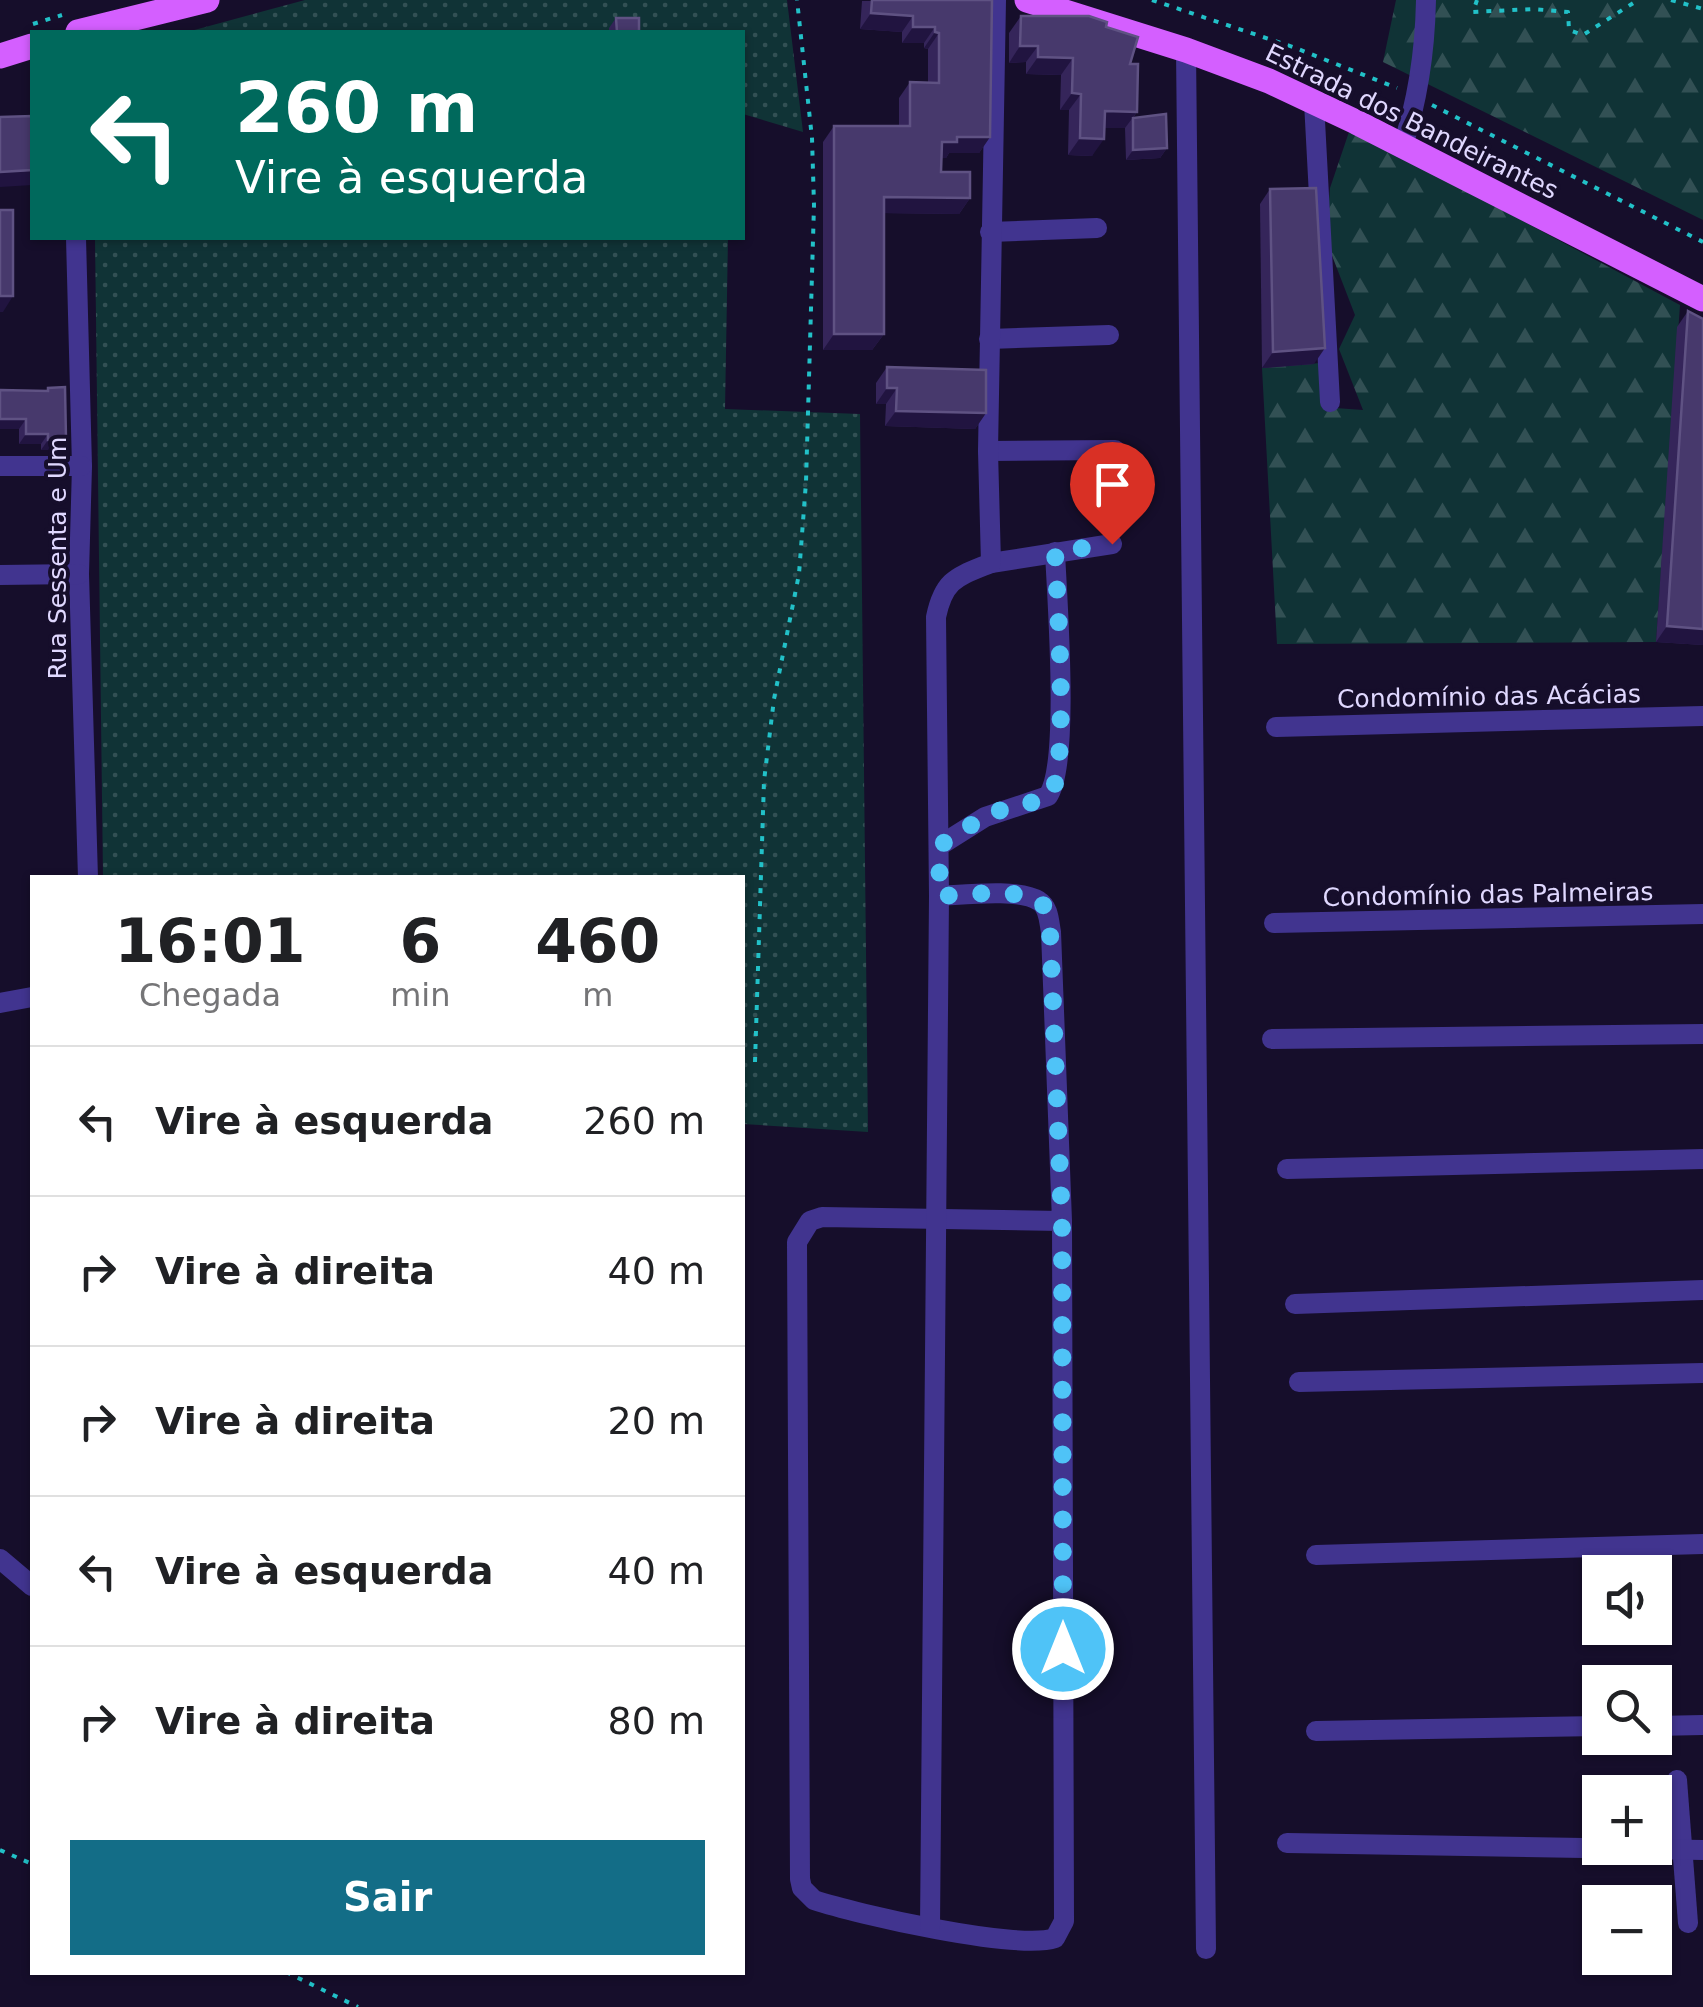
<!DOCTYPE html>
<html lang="pt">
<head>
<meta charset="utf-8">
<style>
	:root { --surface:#fff; --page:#f2f2f2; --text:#202124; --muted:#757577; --line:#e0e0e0; --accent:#136d87 }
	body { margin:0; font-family:"DejaVu Sans",sans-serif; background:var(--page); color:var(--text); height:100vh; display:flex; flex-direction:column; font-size:38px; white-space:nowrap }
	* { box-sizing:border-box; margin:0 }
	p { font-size:32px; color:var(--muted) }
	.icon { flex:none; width:55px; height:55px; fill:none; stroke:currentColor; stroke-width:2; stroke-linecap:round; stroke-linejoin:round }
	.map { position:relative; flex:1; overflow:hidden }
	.sheet { position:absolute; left:30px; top:875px; width:715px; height:1100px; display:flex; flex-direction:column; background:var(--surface); border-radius:0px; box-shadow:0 2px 8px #0004 }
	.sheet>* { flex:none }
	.banner { position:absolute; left:30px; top:30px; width:715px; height:210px; border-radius:0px; box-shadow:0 2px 8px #0004; background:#00695c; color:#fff; overflow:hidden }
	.controls { position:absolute; left:1582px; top:1555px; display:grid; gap:20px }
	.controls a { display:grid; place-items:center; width:90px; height:90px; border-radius:0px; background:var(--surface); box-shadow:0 2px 8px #0004; font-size:50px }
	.pin { position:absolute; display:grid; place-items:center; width:85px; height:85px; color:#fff; margin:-102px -42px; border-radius:50% 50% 50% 0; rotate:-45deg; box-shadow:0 0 10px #0007 }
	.pin .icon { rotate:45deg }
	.me { position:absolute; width:110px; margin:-55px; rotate:0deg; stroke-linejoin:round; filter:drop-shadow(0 0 8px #0008) }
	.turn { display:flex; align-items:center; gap:35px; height:210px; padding:0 40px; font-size:45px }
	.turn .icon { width:130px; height:130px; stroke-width:2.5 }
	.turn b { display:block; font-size:70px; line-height:85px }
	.eta { display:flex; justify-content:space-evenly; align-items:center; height:170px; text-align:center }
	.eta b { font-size:60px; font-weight:600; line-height:70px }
	.primary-button { display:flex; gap:20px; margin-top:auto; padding:20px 40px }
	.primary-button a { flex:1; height:115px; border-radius:0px; background:var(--accent); color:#fff; font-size:40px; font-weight:600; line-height:115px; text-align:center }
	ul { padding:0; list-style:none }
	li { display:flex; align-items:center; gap:30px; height:150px; padding:0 40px; border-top:2px solid var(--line) }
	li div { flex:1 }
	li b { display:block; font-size:38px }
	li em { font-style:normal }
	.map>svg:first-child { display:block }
	.grass { fill:url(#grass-dots) }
	.forest { fill:url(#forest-firs) }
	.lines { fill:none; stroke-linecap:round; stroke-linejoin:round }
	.path { stroke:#22c1c8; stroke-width:4; stroke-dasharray:5 8; stroke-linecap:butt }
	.minor { stroke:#41348f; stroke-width:20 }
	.major { stroke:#d45fff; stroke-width:25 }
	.wall { fill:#35255a }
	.shaded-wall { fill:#211440 }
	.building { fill:#47396c; stroke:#5f5283; stroke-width:2.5 }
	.route { stroke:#4fc3f7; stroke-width:18; stroke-dasharray:0 32.4 }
	.labels { text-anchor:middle; stroke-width:8; stroke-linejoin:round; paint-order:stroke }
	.street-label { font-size:25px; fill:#e0d8ff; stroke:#160e2b }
</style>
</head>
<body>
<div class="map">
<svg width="1703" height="2007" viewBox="0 0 1703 2007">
	<defs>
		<pattern id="grass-dots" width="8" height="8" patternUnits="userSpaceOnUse" patternTransform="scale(2.5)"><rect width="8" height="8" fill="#103336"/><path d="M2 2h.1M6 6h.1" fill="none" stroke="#325054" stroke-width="1.8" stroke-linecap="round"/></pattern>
		<pattern id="forest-firs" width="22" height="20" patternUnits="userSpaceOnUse" patternTransform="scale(2.5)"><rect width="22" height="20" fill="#103336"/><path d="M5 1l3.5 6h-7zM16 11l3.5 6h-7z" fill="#325054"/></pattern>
	</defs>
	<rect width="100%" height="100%" fill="#160e2b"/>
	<g class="grass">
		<path d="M305,0H787L803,132L743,114L742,32H187Z"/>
		<path d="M95,238H728L725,409L860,414L868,1132L743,1124L742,878L103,877Z"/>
	</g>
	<g class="forest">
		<path d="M1396,0H1703V220L1383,62Z"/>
		<path d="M1350,129L1680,305L1656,642L1277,644L1262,368L1320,363L1321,407L1363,410L1339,349L1355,315L1326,240L1330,188Z"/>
	</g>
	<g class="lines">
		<g class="path">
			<path d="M1152,0L1293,47L1397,88"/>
			<path d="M1477,0L1473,12L1533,9L1568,12L1569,30L1583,35L1638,0"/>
			<path d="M1671,0L1703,9"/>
			<path d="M33,24L62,15"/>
			<path d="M1432,105L1703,242"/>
			<path d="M755,1062L764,781L774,699L799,574L806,482L814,205L812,138L797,0"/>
			<path d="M0,1850L32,1864"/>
			<path d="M286,1972L358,2007"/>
		</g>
		<g class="minor">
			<path d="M1186,50L1206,1949"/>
			<path d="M1314,102L1330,402"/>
			<path d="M1402,148C1418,100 1425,51 1426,0"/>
			<path d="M990,232L1097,228"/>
			<path d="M76,238L82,466L79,574L88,878"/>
			<path d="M989,339L1109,335"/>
			<path d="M988,451L1115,450"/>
			<path d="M0,466H82"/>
			<path d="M991,563L1112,544"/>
			<path d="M0,575L79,574"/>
			<path d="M1276,727L1703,716"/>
			<path d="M939,846L985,817L1048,796C1070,764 1057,599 1055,552"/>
			<path d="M939,896C963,895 1019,888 1039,901C1049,907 1049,922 1051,932L1062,1221L1064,1921L1055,1938C1018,1951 856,1914 814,1900L802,1888L800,1879L797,1242L810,1221L822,1217L1062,1221"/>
			<path d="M1274,923L1703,914"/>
			<path d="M0,1003L32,997"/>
			<path d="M1272,1039L1703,1034"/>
			<path d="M1287,1169L1703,1159"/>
			<path d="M1295,1304L1703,1290"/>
			<path d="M1299,1382L1703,1373"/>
			<path d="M1316,1555L1703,1544"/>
			<path d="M0,1559L32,1586"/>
			<path d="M1655,1726L1703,1725"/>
			<path d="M1316,1731L1600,1726"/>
			<path d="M1677,1780L1688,1923"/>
			<path d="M1287,1843L1703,1850"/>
			<path d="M930,1927L939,896L936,617C944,579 957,577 991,563L988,451L996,0"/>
		</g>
		<g class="major">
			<path d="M1027,0L1186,50L1269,81L1356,122L1703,299"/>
			<path d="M78,32L207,0"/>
			<path d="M0,56L32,46"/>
		</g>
	</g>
	<g class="wall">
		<path d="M992,0L990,137L979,153H949L946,158H942L941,172L970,198L959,214L884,213V334L872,350H823V142L834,126H899V98L910,82H928V49L924,48V43H902V32L860,29L862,1Z"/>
		<path d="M1021,16L1106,27L1130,64L1137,112L1133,118L1167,148L1160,158L1126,160L1125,128H1104L1092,156L1068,155L1069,110H1060L1061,75L1026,74V62L1009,63V33Z"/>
		<path d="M616,18L639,32H609V28Z"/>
		<path d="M1270,189L1314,364L1262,368L1260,204Z"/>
		<path d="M1688,311L1703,319V645L1656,642L1677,327Z"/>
		<path d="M887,367L986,413L975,429L885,426L886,404H876V383Z"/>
		<path d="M48,388L66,439L59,450H41V444H19V429H0V390L46,391Z"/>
	</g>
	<g class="shaded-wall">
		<path d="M871,13L913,16L902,32L860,29Z"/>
		<path d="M913,27H935L924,43H902Z"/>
		<path d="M935,32L939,33L928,49L924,48Z"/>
		<path d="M1020,46H1038L1026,62L1009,63Z"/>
		<path d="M1038,57L1073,58L1061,75L1026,74Z"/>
		<path d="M1072,93L1081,94L1069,110H1060Z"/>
		<path d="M1105,111L1137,112L1125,128H1093Z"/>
		<path d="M957,137H990L979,153H949L946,158L931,159L942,142Z"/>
		<path d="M1080,138L1104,139L1092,156L1068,155Z"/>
		<path d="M1167,148L1160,158L1126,160L1133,150Z"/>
		<path d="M32,170V185L0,187V172Z"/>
		<path d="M884,197L970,198L959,214L872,213Z"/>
		<path d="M0,296H13L3,312H0Z"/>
		<path d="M834,334H884L872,350H823Z"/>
		<path d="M1325,348L1314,364L1262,368L1273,352Z"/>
		<path d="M887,388H897L886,404H876Z"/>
		<path d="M896,411L986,413L975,429L885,426Z"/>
		<path d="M0,419H26L19,429H0Z"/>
		<path d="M26,434H48L41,444H19Z"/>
		<path d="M66,439L59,450H41L48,440Z"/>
		<path d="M1667,626L1703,629V645L1656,642Z"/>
	</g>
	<g class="building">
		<path d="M872,0H992L990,137H957V142H942L941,172H970V198L884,197V334H834V126H910V82L939,83V33L935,32V27H913V16L871,13Z"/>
		<path d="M1021,16H1089L1107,22L1106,27L1138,37L1130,64H1138L1137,112L1105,111L1104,139L1080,138L1081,94L1072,93L1073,58L1038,57V46H1020Z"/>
		<path d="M616,18H639V32H617Z"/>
		<path d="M1166,114L1167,148L1133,150V118Z"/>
		<path d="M32,116V170L0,172V117Z"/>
		<path d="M1316,188L1325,348L1273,352L1270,189Z"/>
		<rect x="0" y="210" width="13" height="86"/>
		<path d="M1688,311L1703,319V629L1667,626Z"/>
		<path d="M887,367L986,370V413L896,411L897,388H887Z"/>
		<path d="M65,387L66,439L48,440V434H26V419H0V390L48,391V388Z"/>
	</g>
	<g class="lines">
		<path class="route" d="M1063,1649L1062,1222L1050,932C1049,922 1048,907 1039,901C1019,888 964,895 940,896L939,846C961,832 983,815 1007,808C1020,804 1042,803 1051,793C1069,769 1057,591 1055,552L1112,544"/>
	</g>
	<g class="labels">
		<g class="street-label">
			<text transform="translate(1412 121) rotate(26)" y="9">Estrada dos Bandeirantes</text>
			<text transform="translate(57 558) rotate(-90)" y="9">Rua Sessenta e Um</text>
			<text transform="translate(1489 696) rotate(-1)" y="9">Condomínio das Acácias</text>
			<text transform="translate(1488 894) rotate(-1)" y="9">Condomínio das Palmeiras</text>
		</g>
	</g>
</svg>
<div class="controls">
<a><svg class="icon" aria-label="sound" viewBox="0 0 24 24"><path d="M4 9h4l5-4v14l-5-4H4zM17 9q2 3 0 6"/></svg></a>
<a><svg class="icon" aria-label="search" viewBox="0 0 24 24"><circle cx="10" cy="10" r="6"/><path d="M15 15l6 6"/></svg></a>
<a>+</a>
<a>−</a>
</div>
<div class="pin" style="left:1112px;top:544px;background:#d93025"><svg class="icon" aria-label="arrive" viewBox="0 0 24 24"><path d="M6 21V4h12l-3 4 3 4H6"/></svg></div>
<svg class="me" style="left:1063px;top:1649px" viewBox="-20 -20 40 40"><circle r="17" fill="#4fc3f7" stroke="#fff" stroke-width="3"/><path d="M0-11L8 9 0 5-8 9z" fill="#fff"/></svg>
<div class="banner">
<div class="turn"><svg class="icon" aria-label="left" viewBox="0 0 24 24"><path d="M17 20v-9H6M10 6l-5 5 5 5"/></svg><div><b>260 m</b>Vire à esquerda</div></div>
</div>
<section class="sheet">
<div class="eta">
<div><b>16:01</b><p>Chegada</p></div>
<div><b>6</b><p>min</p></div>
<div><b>460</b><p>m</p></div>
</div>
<ul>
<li><svg class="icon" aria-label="left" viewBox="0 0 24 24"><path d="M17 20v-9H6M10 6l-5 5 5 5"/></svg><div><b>Vire à esquerda</b></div><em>260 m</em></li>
<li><svg class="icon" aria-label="right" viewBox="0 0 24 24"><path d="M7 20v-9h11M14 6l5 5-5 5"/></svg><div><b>Vire à direita</b></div><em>40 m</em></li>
<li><svg class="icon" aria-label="right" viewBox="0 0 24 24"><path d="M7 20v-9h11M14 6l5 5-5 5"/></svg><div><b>Vire à direita</b></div><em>20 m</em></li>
<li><svg class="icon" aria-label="left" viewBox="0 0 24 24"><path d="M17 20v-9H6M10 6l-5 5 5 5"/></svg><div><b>Vire à esquerda</b></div><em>40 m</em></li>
<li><svg class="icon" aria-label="right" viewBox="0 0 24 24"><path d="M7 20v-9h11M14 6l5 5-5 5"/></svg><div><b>Vire à direita</b></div><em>80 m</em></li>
</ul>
<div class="primary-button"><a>Sair</a></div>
</section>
</div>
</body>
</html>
